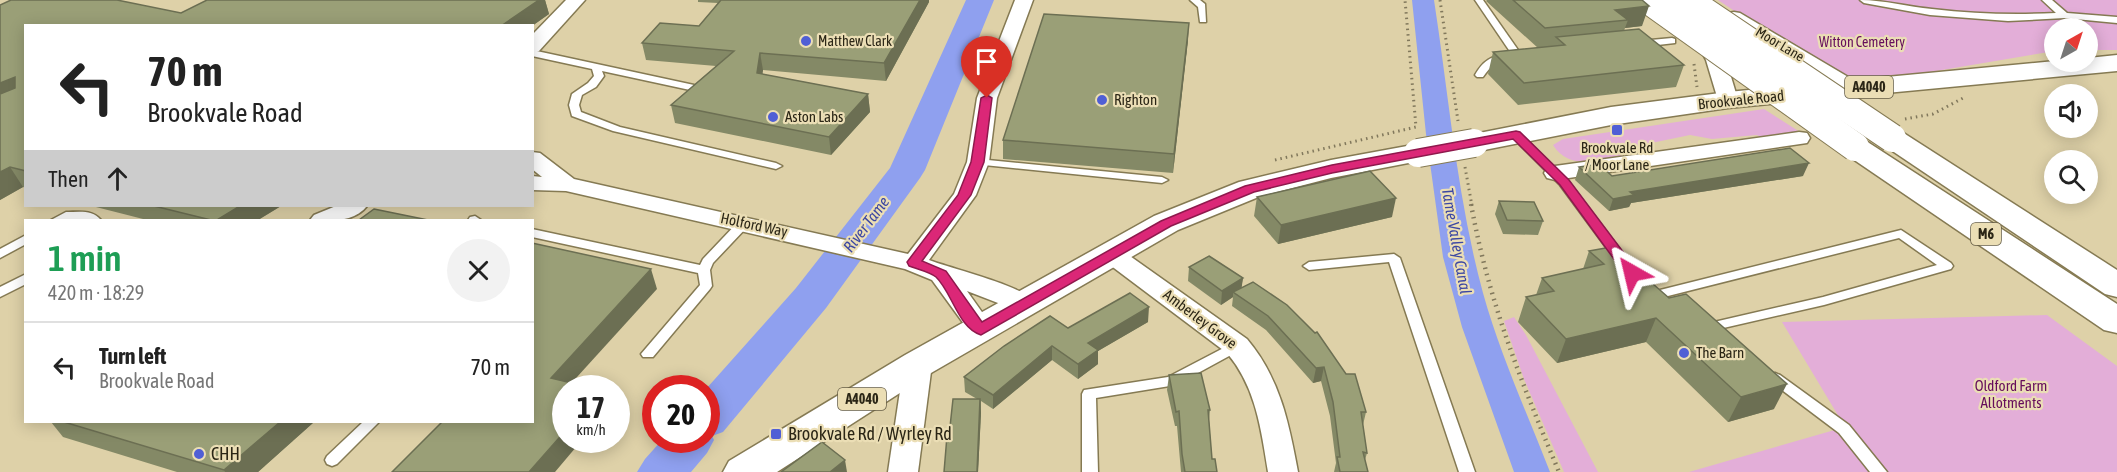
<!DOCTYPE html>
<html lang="en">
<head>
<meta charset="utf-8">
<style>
	:root { --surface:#fff; --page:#f2f2f2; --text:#222; --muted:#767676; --line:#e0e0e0 }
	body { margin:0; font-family:"Asap Condensed",sans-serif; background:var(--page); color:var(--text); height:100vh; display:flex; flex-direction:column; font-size:22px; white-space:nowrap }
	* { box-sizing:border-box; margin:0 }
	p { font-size:20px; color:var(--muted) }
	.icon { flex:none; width:33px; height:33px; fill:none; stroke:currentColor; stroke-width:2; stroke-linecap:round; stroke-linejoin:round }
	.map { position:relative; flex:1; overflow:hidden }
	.sheet { position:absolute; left:24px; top:219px; width:510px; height:204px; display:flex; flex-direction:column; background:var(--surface); border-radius:0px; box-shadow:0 3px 15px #0003 }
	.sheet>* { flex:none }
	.banner { position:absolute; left:24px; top:24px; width:510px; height:183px; border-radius:0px; box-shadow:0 3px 15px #0003; background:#fff; color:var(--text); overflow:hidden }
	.needle { width:39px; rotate:39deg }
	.tools { position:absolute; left:2044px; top:18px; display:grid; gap:12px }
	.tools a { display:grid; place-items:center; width:54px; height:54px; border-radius:50%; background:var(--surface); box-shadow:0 3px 15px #0003; font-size:30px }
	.speed { position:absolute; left:552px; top:375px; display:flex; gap:12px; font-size:30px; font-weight:700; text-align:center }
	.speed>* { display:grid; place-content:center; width:78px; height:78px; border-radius:50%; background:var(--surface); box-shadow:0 3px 15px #0003; line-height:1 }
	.speed small { font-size:15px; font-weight:400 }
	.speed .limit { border:9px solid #d22; background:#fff; color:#111 }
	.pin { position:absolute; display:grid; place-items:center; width:51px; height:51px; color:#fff; margin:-62px -26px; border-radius:50% 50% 50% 0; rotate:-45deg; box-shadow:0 0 6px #0007 }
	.pin .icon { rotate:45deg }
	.me { position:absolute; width:66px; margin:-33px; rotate:323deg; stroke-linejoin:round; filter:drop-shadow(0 0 4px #0008) }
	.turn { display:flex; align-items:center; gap:21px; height:126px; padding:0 24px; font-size:27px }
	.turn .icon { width:78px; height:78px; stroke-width:2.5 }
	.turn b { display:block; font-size:42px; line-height:51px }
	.then { display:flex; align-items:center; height:57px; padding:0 24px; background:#0003; gap:12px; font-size:22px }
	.round { display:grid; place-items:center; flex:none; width:63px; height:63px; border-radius:32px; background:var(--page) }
	.overview { display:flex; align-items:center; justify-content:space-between; height:102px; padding:0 24px }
	h1 { font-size:36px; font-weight:600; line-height:45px; color:#1e9e55 }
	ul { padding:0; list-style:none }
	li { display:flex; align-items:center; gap:18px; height:90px; padding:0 24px; border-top:2px solid var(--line) }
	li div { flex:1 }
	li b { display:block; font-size:22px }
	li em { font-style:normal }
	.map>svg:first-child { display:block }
	.green { fill:#e3aed8 }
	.water { fill:#8fa0ef }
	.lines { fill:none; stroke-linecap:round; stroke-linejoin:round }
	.river { fill:#8fa0ef; fill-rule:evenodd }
	.lane-casing { stroke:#857a53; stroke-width:3 }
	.street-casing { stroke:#857a53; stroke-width:3 }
	.primary-casing { stroke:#857a53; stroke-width:3 }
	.highway-casing { stroke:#857a53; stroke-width:3 }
	.path-far1 { stroke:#81785c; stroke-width:3; stroke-dasharray:1.5 4; stroke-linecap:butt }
	.path { stroke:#81785c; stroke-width:4.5; stroke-dasharray:1.5 5; stroke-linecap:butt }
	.lane { fill:#fff; fill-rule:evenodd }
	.street { fill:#fff; fill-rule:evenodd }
	.primary { fill:#fff; fill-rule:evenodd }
	.highway { fill:#fff; fill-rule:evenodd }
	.primary-bridge-casing { stroke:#857a53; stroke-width:30; stroke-linecap:butt }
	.highway-bridge-casing { stroke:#857a53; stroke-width:30; stroke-linecap:butt }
	.primary-bridge { stroke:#fff; stroke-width:28 }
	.highway-bridge { stroke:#fff; stroke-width:28 }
	.wall { fill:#848966 }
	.shaded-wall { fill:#6c6f53 }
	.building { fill:#9a9f77; stroke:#6c6f53; stroke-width:1.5 }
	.route { fill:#db2777; stroke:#8e194d; stroke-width:1.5 }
	.poi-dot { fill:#505fd5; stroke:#ebdeb5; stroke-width:2 }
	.labels { text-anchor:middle; stroke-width:4.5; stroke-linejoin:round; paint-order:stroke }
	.far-poi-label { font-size:14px; fill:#2b2616; stroke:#ebdeb5; text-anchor:start }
	.far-park-label { font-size:14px; fill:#660e5c; stroke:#ebdeb5 }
	.far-street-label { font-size:14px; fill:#2b2616; stroke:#ebdeb5 }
	.shield { fill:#ebdeb5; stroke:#655d46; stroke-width:1.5 }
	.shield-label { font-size:14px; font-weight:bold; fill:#2b2616 }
	.poi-label { font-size:15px; fill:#2b2616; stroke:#ebdeb5; text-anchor:start }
	.street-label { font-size:15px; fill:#2b2616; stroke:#ebdeb5 }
	.park-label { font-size:15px; fill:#660e5c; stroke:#ebdeb5 }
	.water-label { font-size:16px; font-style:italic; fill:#3c47a2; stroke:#ebdeb5 }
	.near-poi-label { font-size:18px; fill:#2b2616; stroke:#ebdeb5; text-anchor:start }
</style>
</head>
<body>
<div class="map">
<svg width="2117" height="472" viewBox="0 0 2117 472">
	<rect width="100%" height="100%" fill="#ded1a8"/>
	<g class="green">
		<path d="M1718,0H2117V50H2088V28H2055V51L1853,85L1797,53Z"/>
		<path d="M1764,109L1800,132L1763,138L1757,135L1712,139L1690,135L1627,148L1625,156C1600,160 1569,171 1553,145L1563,139Z"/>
		<path d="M2047,315L2117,366V472H1689L1845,427L1782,322Z"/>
		<path d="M1514,317L1526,335L1598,472H1564L1524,379L1504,321Z"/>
	</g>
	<path class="water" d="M1412,0H1434C1449,97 1457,198 1483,293C1500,354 1527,413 1550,472H1514L1462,327L1443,257L1426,134Z"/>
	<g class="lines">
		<path class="river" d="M966,0H994L925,170L920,178L826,308L723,432L712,436L714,440L707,453L691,472H637L645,459L662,440H706V389L796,288L890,168Z"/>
		<defs>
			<g id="lane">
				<path d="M1190,0H1200L1205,4L1206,22H1200L1198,7Z"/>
				<path d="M1475,0H1483L1523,57L1521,59H1515Z"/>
				<path d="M1860,0C1885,0 1908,7 1932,9C1974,14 2015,15 2056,13L2042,0H2052L2067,13L2117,17V23L2065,18L2008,21L1930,15L1864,3Z"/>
				<path d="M1672,38L1675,39V43L1640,47L1635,44L1640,41Z"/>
				<path d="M532,50L694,85V89L690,90L602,71L604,76L596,87L582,95L579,105L581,112L620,127L776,163L782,166L776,169L613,131L572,116L569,105L572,94L588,83L594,76L592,69L532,56Z"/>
				<path d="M1507,54L1512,57L1510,59C1497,62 1491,65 1483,77H1477L1475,75C1483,61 1491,56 1507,54Z"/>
				<path d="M1516,132L1520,133L1568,181L1627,259L1629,262L1627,265H1619L1560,185L1512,137L1511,135Z"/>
				<path d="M978,159L1162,177L1168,180L1162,183L974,164L972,162L974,160Z"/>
				<path d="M66,212C79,212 92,209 101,220H51Z"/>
				<path d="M475,216L481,220H468L470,217Z"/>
				<path d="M744,219L750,223L748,226L713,263L710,270L712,286L710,289L653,357H643L641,354L700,285L698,273L532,237V229L700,265L703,259L740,220Z"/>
				<path d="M1901,230L1951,263L1953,266L1951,269L1824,305L1706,332L1701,331L1699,328L1701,325L1823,297L1937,265L1899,238L1660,298L1654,294L1660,290Z"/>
				<path d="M26,235V244L0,258V249Z"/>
				<path d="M1394,254L1400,258L1475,472H1459L1389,262L1309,270L1303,266L1309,262Z"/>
				<path d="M26,274V284L0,297V287Z"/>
				<path d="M1237,341L1242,343L1244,346L1242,349L1176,385L1096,398L1098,472H1082V394L1084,390L1168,377Z"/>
				<path d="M1775,373L1780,375L1849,425L1887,472H1870L1839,433L1770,381L1768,378L1770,375Z"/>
				<path d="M363,422H379L337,464L332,466L327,464L325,460L327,456Z"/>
			</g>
			<g id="street">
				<path d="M566,0H585L539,51L532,53V35Z"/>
				<path d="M1015,0H1033L997,98L989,162L976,195L929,260C952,269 1026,286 1037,304L1033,310L1024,313L967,291L994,329L990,335L981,338L972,335L932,280L905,269L566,191L532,190V176L542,177L532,169V152L540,153L574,179L908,254L954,194L967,162L977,98Z"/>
				<path d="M1734,12L1740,13L1860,84L1863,88L1860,92H1846L1728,21L1725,17L1728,13Z"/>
				<path d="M1703,31L1710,33L1726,60L1738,100L1735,104H1721L1718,100L1706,60L1694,37L1696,33Z"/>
				<path d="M1799,132L1807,133L1810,138L1807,143L1555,180L1547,178L1544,173L1547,168L1555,166Z"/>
				<path d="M336,206H367C355,222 328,222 310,220L314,215Z"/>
				<path d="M1111,246L1120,249L1247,339C1280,378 1289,423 1298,472H1268C1261,429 1256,387 1227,353L1102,259L1099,254L1102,249Z"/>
				<path d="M918,354L928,357L932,364L918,472H888L904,364L908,357Z"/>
			</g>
			<g id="primary">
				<path d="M2117,55V71L1728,108L1611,125L1474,152L1464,149L1459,143L1464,137L1474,134L1611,107L1728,92L2055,61L2088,62V58Z"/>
				<path d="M1418,144L1429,147L1433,153L1429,159L1331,178L1261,196L1178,230L931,373L777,472H723L729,461L905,355L1154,216L1239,182L1331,160Z"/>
			</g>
			<g id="highway">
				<path d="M1892,129L1902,132L2117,270V297L2105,294L1882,144L1877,138L1882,132Z"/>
				<path d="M1855,138L1866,141L2117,304V333L2104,330L1844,153L1840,147L1844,141Z"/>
			</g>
		</defs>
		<use href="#lane" class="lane-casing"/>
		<use href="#street" class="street-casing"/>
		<use href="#primary" class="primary-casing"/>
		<use href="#highway" class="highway-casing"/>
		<g class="path-far1">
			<path d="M1440,0L1458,121"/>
			<path d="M1694,64L1697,87"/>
			<path d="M1905,119L1933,114L1965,97"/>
			<path d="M1275,160L1416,127L1405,0"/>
			<path d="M1465,167L1472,206"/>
		</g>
		<path class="path" d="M1471,204C1489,303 1521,381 1559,472"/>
		<use href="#lane" class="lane"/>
		<use href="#street" class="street"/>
		<use href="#primary" class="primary"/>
		<use href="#highway" class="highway"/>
		<defs>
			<path id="primary-bridge" d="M1418,153L1474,143"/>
			<g id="highway-bridge">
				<path d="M1649,0L1855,147"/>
				<path d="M1687,0L1892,138"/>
			</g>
		</defs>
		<use href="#primary-bridge" class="primary-bridge-casing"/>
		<use href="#highway-bridge" class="highway-bridge-casing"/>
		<use href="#primary-bridge" class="primary-bridge"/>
		<use href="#highway-bridge" class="highway-bridge"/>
	</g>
	<g class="wall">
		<path d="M207,0H545L549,14L532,26H26V188L23,187L0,200V5L181,13Z"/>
		<path d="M698,0H929V2L886,81L763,70L762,74L868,94L870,112L831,155L675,123L671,105L716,66L646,60L642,43L699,26L718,3L698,2Z"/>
		<path d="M1487,0H1642V26L1625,28L1624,31L1684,65L1676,87L1518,105L1488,74L1493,52L1538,48L1486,1Z"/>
		<path d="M1188,40L1173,173L1003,159V140Z"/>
		<path d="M1579,167L1612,176H1803L1631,203L1629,207L1609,211L1575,180Z"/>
		<path d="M1257,197L1392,217L1278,244L1254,216Z"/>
		<path d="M1499,201L1543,221L1538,235L1503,234L1495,214Z"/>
		<path d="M92,206H281L258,220H147Z"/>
		<path d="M1589,251L1774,409L1728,422L1646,342L1557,363L1518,322L1526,297L1536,295L1542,278L1583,269Z"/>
		<path d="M1189,267L1243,278L1241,288L1253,282L1366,412L1363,425L1367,453L1365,460L1368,472H1334L1336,463L1330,416L1321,381L1313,383L1266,330L1232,306L1233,297L1221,305L1188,281Z"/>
		<path d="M1148,322L1098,351V364L1078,379L1052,360L993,409L981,401V413L978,472H944L949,436L977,399L965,392L964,377L1068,328Z"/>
		<path d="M1169,375L1210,410L1209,420L1212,459L1217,472H1181L1177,426H1175L1167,390Z"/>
		<path d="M51,422H314L258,472H177L63,437Z"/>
	</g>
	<g class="shaded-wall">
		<path d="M539,0H545L549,14L532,26H501Z"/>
		<path d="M920,0H929V2L886,81L884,63Z"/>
		<path d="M1649,6L1642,26L1625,28L1628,20L1615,10Z"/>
		<path d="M1189,23L1188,40L1173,173L1174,154Z"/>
		<path d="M760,53L763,70L760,90L757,73Z"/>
		<path d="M15,77L26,94L0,108V83Z"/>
		<path d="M868,94L870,112L831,155L829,137Z"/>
		<path d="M1809,163L1803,176L1631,203L1629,207L1609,211L1613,199L1630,192Z"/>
		<path d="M10,167L23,187L0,200V172Z"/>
		<path d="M1396,198L1392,217L1278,244L1281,225Z"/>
		<path d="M240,206H281L258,220H217Z"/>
		<path d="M651,269L657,289L567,388L551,378Z"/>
		<path d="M1243,278L1241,292H1233V297L1221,305L1222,291Z"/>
		<path d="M1149,307L1148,322L1098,351V364L1078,379V364L1088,343Z"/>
		<path d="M1656,318L1646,342L1557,363L1566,339Z"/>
		<path d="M1052,346V360L993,409V395Z"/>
		<path d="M1324,367L1321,381L1313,383L1316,368Z"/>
		<path d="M1787,384L1774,409L1728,422L1741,397Z"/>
		<path d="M980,399L981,413L978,472H977Z"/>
		<path d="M280,422H314L258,472H225L224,470Z"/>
		<path d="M566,430V440H582L555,472H529Z"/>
		<path d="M845,460L847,472H830Z"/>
	</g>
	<g class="building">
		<path d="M11,0H117L181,13L207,0H539L501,26H26V171L10,167L0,172V94L15,88V77L0,83V5Z"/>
		<path d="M721,0H920L884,63L760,53L757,73L868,94L829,137L671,105L734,51L642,43L660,23L699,26Z"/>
		<path d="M1513,0H1642L1649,6L1615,10L1628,20L1545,28Z"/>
		<path d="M1044,14L1189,23L1174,154L1003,140Z"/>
		<path d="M1639,29L1684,65L1524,83L1493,52L1565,45L1556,37Z"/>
		<path d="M1790,148L1809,163L1630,192L1634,195L1613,199L1579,167L1599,164L1612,176Z"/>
		<path d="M1370,171L1396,198L1281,225L1257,197Z"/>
		<path d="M1499,201L1534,202L1543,221L1507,220Z"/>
		<path d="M154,206H240L217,220H211Z"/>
		<path d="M374,209L428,220H359Z"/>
		<path d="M532,243L651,269L551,378L593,388H566V430L529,472H392L442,422H532Z"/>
		<path d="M1611,247L1669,298L1686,294L1787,384L1741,397L1656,318L1566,339L1526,297L1554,291L1542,278L1604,264L1589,251Z"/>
		<path d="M1209,256L1243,278L1222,291L1189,267Z"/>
		<path d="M1253,282L1287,305L1315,333L1317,332L1346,374H1355L1366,412H1361L1367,453L1363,452L1368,472H1340L1337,457H1340L1333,402L1324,367L1316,368L1268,316L1233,292Z"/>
		<path d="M1130,293L1149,307L1088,343L1098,350L1078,364L1052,346L993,395L964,377L1004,346L1050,316L1068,328Z"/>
		<path d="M1201,373L1210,410H1208L1212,459H1215L1217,472H1185L1182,454L1179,411L1176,412L1169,375Z"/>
		<path d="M953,399H980L977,472H944L947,436H949Z"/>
		<path d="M64,422H280L224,470Z"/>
		<path d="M822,442L845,460L830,472H781Z"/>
	</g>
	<path class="route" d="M987,95L992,98L984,162L971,195L922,261L946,271L982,322L1161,221L1245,186L1332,165L1516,131L1520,132L1569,180L1639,273L1632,278L1627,277L1560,185L1513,139L1332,173L1254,192L1171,226L981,335C958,328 952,292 936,277C930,272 917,269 909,266L907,262L958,195L971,162L981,98Z"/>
	<g class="poi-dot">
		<circle cx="806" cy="41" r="6"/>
		<circle cx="1102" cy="100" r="6"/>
		<circle cx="773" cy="117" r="6"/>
		<rect x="1611" y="124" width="12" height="12" rx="3"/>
		<circle cx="1684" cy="353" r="6"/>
		<rect x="770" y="428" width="12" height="12" rx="3"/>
		<circle cx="199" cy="454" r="6"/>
	</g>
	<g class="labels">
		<g class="far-poi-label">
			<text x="818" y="46">Matthew Clark</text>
		</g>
		<g class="far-park-label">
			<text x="1862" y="47">Witton Cemetery</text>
		</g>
		<g class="far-street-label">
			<text transform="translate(1780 44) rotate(31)" y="5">Moor Lane</text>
		</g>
		<g class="shield">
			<rect x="1845" y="76" width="48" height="22" rx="4.5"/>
			<rect x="1971" y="223" width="30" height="22" rx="4.5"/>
			<rect x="838" y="388" width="48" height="22" rx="4.5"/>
		</g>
		<g class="shield-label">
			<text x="1869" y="92">A4040</text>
			<text x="1986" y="239">M6</text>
			<text x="862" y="404">A4040</text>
		</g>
		<g class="poi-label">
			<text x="1114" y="105">Righton</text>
			<text x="785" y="122">Aston Labs</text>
			<text x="1617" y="153" text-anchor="middle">Brookvale Rd<tspan x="1617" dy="17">/ Moor Lane</tspan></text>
			<text x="1696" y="358">The Barn</text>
		</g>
		<g class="street-label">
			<text transform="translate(1741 100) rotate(-6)" y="5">Brookvale Road</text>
			<text transform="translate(754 225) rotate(12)" y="5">Holford Way</text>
			<text transform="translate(1200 319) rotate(37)" y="5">Amberley Grove</text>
		</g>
		<g class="park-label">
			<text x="2011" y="391">Oldford Farm<tspan x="2011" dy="17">Allotments</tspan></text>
		</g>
		<g class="water-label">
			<text transform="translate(866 224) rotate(-53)" y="6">River Tame</text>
			<text transform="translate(1457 241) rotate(80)" y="6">Tame Valley Canal</text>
		</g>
		<g class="near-poi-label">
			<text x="788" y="440">Brookvale Rd / Wyrley Rd</text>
			<text x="211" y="460">CHH</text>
		</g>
	</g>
</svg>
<div class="tools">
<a><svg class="needle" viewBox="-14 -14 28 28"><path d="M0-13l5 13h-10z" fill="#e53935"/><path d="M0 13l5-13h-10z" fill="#767676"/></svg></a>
<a><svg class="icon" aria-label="sound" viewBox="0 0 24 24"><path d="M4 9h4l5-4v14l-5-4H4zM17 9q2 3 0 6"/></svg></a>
<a><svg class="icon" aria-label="search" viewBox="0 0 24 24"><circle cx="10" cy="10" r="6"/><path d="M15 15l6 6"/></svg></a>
</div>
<div class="speed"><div>17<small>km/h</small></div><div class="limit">20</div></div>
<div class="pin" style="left:987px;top:98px;background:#d93025"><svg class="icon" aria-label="arrive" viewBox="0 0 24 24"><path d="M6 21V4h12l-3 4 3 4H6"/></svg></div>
<svg class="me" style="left:1632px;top:273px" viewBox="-20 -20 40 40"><path d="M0-17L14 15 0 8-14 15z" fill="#db2777" stroke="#fff" stroke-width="4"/></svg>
<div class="banner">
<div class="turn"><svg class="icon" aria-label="left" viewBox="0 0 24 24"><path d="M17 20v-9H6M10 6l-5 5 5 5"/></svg><div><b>70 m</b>Brookvale Road</div></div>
<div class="then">Then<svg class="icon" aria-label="ahead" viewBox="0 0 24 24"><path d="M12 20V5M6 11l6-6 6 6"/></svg></div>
</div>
<section class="sheet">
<div class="overview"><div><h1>1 min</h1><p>420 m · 18:29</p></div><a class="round"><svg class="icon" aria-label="close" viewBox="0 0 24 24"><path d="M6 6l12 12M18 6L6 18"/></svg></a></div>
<ul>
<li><svg class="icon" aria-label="left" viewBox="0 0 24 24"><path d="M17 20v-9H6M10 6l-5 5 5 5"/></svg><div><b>Turn left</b><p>Brookvale Road</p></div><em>70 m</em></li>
</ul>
</section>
</div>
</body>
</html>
